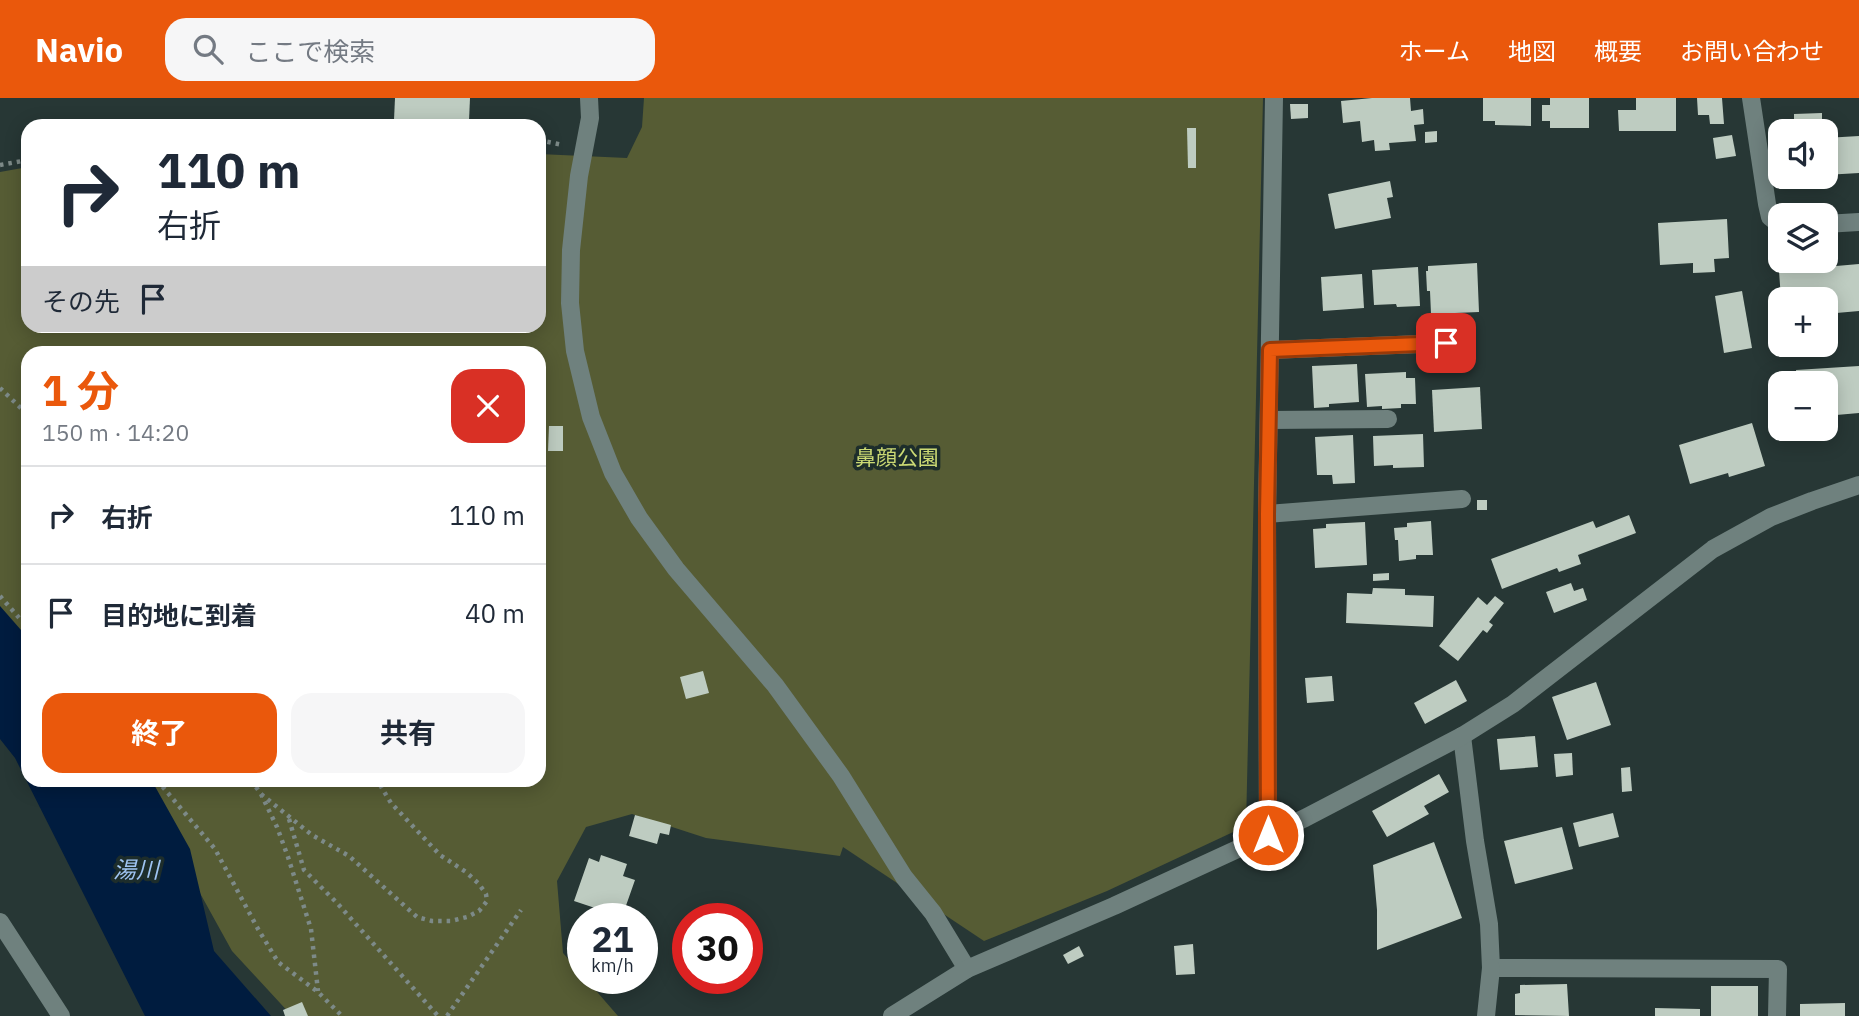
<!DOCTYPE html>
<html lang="ja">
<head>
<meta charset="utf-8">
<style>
	:root { --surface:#fff; --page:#f6f6f7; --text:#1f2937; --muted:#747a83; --line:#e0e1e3; --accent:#ea580c }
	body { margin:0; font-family:"IBM Plex Sans","Noto Sans JP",sans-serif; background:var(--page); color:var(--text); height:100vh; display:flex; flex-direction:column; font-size:26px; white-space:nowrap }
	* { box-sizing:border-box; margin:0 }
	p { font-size:23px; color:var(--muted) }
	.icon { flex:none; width:38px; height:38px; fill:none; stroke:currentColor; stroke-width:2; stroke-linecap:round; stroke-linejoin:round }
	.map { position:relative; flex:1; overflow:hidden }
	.panel { position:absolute; left:21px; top:248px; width:525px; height:441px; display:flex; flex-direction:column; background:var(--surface); border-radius:21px; box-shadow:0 4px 18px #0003 }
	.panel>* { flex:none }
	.banner { position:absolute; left:21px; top:21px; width:525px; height:214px; border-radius:21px; box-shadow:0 4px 18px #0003; background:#fff; color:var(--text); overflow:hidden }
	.buttons { position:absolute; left:1768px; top:21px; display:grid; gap:14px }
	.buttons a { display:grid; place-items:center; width:70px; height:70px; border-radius:14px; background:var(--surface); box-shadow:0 4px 18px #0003; font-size:35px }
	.speed { position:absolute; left:567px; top:805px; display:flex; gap:14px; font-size:35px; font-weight:700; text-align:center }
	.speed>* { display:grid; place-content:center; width:91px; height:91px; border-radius:50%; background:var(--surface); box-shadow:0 4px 18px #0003; line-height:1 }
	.speed small { font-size:18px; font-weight:400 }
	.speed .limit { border:10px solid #d22; background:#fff; color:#111 }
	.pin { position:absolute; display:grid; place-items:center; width:60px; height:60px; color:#fff; margin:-30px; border-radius:14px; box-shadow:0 4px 10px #0006 }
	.me { position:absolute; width:77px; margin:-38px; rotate:0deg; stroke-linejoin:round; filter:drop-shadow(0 0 5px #0008) }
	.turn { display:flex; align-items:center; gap:24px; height:147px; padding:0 21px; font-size:32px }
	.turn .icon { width:91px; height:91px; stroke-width:2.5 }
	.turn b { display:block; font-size:49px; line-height:60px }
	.then { display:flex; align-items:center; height:66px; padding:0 21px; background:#0003; gap:14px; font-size:26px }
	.round { display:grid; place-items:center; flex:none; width:74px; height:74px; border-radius:21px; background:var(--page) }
	.overview { display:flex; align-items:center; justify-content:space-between; height:119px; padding:0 21px }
	h1 { font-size:42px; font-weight:700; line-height:52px; color:var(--accent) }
	.primary-button { display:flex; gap:14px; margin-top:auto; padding:14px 21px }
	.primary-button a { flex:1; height:80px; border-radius:21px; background:var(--accent); color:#fff; font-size:28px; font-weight:700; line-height:80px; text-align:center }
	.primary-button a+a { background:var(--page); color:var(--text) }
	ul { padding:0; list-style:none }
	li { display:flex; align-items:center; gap:21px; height:98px; padding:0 21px; border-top:2px solid var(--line) }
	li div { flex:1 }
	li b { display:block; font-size:26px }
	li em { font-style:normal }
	header { display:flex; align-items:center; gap:42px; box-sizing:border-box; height:98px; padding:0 35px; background:var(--accent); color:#fff }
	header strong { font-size:33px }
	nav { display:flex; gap:38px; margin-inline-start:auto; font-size:24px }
	.search { width:490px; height:63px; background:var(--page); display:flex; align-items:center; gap:18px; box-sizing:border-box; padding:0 24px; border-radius:21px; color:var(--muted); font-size:26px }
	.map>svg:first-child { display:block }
	.green { fill:#565c34 }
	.water { fill:#001c3f }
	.building { fill:#beccc1 }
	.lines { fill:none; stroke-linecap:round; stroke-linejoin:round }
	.path { stroke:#7d8a88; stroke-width:4.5; stroke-dasharray:3.5 5; stroke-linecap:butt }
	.street { stroke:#6f817e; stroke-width:18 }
	.route-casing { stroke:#983908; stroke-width:18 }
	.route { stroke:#ea580c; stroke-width:12 }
	.labels { text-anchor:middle; stroke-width:7; stroke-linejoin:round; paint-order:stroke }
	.park-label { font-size:21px; fill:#ccda74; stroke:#1d2d2b }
	.water-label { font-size:23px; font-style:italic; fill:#9fc4f2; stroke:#1d2d2b }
</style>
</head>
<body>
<header>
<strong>Navio</strong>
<div class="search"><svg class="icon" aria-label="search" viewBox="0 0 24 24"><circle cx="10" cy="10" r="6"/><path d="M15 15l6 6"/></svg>ここで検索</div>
<nav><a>ホーム</a><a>地図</a><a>概要</a><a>お問い合わせ</a></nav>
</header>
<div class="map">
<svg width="1859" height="918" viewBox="0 0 1859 918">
	<rect width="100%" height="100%" fill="#273735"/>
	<path class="green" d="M644,0H1263L1246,728L1107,793L984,843L843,749L840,758L706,740L632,716L586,729L557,783L563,855L583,878V880H585L618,918H292L232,853L138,683L539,682V256H28V556L0,524V74L28,69V228H539V56L627,60L642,29Z"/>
	<path class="water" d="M0,508L28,540V682L152,683L190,751L214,853L271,918H145L15,660L0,641Z"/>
	<g class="building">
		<path d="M395,0H470L469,23L394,22Z"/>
		<path d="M1372,0H1410L1411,13L1423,11L1424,26L1414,27L1416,43L1389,45L1390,52L1375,53L1374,42L1362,44L1360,23L1343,25L1341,3Z"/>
		<path d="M1483,0H1531V28L1495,27V23H1483Z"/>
		<path d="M1550,0H1589V30H1550V23H1542V7H1550Z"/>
		<path d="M1636,0H1676V33H1619L1618,12H1636Z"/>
		<path d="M1697,0H1722L1724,26H1710L1709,17H1698Z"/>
		<path d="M1290,6H1308V20L1291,21Z"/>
		<path d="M1822,15V25L1794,26V16Z"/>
		<path d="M1187,30H1196V70H1188Z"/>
		<path d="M1437,33V44L1425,45V34Z"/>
		<path d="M1732,37L1736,58L1716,61L1713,40Z"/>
		<path d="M1859,38V75L1825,77V40Z"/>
		<path d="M1780,42V80L1774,81L1773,43Z"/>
		<path d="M1794,79H1822L1823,85L1794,86Z"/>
		<path d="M1390,83L1393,99L1387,100L1391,120L1335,131L1328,96Z"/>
		<path d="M1727,121L1729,160L1714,161L1715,174L1693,175V165L1660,167L1658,125Z"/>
		<path d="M1477,165L1479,214L1431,216L1430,193H1427L1426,173H1428V168Z"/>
		<path d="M1859,166V213L1825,216V201H1781L1779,173Z"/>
		<path d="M1418,169L1420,208L1397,209L1396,206L1374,207L1372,172Z"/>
		<path d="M1362,176L1364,210L1323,213L1321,179Z"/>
		<path d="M1742,193L1752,250L1724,255L1715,198Z"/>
		<path d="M1357,266L1359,304L1329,306V309L1314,310L1312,268Z"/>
		<path d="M1859,268V315L1825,318V285H1797L1796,272Z"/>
		<path d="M1406,274V280H1415L1416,306H1401V310L1382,311V308L1367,309L1365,276Z"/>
		<path d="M1480,289L1482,331L1434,334L1432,292Z"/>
		<path d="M1752,325L1765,368L1729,379L1728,375L1690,386L1679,347Z"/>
		<path d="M549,328H563V353H548Z"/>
		<path d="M1423,336L1424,369L1393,370V367L1374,368L1373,338Z"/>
		<path d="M1353,337L1355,385L1333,386L1332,377H1317L1315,339Z"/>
		<rect x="1477" y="402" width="10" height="10"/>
		<path d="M1629,417L1636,435L1578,457L1581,466L1559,474L1557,470L1502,491L1491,461L1593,423L1596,430Z"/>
		<path d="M1431,423L1433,457H1416V461L1399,463L1398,442H1395L1394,430L1407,429V425Z"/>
		<path d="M1365,424L1367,467L1315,470L1313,431L1326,430V426Z"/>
		<path d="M1389,475V482L1373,483V476Z"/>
		<path d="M1571,485L1574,493L1583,490L1587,502L1554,515L1546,494Z"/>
		<path d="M1373,490L1405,491V497L1434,498L1433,529L1346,525L1347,495L1372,496Z"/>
		<path d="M1495,498L1504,505L1489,524L1493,527L1487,535L1483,532L1458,563L1439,548L1478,499L1487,507Z"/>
		<path d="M703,573L709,595L686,601L680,579Z"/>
		<path d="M1332,578L1334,603L1307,605L1305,580Z"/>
		<path d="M1456,582L1467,603L1425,626L1414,605Z"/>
		<path d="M1596,584L1611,627L1567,642L1552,599Z"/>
		<path d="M1535,638L1538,669L1500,672L1497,641Z"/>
		<path d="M1572,655L1573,677L1556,679L1554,656Z"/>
		<path d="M1630,669L1632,693L1622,694L1621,670Z"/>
		<path d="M1439,676L1449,694L1424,708L1429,716L1387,739L1372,713Z"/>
		<path d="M1613,715L1619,739L1579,749L1573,725Z"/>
		<path d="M635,717L671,727L669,737L660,735L657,746L629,738Z"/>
		<path d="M1562,729L1573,771L1515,786L1504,743Z"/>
		<path d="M1434,744L1462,820L1377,852V812L1373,767Z"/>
		<path d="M601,757L627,766L623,778L635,782L622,819L574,803L589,760L599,764Z"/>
		<path d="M1193,846L1195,876L1176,877L1174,848Z"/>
		<path d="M1079,848L1084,858L1068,866L1063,857Z"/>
		<path d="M1567,886L1569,918L1515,917V896L1520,895V887Z"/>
		<rect x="1711" y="888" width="47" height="30"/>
		<path d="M302,904L308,918H285L283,912Z"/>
		<path d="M1845,905V918H1800V906Z"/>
		<path d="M1655,910L1700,911V918H1655Z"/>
	</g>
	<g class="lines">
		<g class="path">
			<path d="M539,42L563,47"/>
			<path d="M0,67L28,62"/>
			<path d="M0,290L28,317"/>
			<path d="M0,498L28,530"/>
			<path d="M157,682L215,751L258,831L278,864L318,894L342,918"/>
			<path d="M251,682L261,696L277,729L288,759L311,831L318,893"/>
			<path d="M261,696L312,737L349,758L417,819L432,823H451L467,819L479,813L487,803L486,796L479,786L466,774L440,757L391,705L377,682"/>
			<path d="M289,721L304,772L337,805L438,918"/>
			<path d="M447,918L521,812"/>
		</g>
		<g class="street">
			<path d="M589,0L590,20L579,78L571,152L570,205L575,253L591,319L613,375L639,420L676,471L775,587L841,678L904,779L933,815L967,871"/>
			<path d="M1751,0L1767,106L1770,119L1780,127"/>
			<path d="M1825,126L1859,124"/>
			<path d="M1270,252L1446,245"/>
			<path d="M1270,322L1388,321"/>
			<path d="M1267,416L1462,401"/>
			<path d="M1462,638L1475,743L1489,826L1491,870L1778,871L1777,918"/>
			<path d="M1268,737L1267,416L1274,0"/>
			<path d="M0,824L61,918"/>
			<path d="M892,918L967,871L1114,808L1305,720L1462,638L1513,606L1713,451L1771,419L1812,403L1859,387"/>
			<path d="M1486,918L1491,870"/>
		</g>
	</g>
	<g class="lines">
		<defs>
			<path id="route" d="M1268,737L1267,416L1270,252L1446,245"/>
		</defs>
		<use href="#route" class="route-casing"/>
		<use href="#route" class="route"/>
	</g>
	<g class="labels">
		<g class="park-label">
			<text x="897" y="367">鼻顔公園</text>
		</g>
		<g class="water-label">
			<text x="136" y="780">湯川</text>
		</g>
	</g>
</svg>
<div class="buttons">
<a><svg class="icon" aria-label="sound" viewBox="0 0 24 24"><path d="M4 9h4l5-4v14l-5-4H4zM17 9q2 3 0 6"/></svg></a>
<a><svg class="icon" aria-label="layers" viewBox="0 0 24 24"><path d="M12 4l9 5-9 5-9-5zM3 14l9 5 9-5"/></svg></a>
<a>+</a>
<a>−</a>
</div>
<div class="speed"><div>21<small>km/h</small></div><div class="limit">30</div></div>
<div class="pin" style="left:1446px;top:245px;background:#d93025"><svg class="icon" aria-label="arrive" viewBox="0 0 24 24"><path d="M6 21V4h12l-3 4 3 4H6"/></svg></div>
<svg class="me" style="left:1268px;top:737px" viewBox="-20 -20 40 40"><circle r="17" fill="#ea580c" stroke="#fff" stroke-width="3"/><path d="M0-11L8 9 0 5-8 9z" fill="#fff"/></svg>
<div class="banner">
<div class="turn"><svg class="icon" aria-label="right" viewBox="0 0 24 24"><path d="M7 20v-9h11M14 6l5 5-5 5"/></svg><div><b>110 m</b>右折</div></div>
<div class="then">その先<svg class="icon" aria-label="arrive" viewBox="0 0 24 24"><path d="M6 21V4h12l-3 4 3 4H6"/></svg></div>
</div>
<section class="panel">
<div class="overview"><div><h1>1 分</h1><p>150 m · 14:20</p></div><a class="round" style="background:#d93025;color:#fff"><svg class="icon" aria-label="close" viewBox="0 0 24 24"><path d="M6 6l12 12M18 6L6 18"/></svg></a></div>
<ul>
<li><svg class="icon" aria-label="right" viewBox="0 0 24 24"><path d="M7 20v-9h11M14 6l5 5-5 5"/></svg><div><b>右折</b></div><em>110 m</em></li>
<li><svg class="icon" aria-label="arrive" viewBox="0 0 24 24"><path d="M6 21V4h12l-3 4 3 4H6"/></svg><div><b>目的地に到着</b></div><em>40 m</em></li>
</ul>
<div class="primary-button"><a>終了</a><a>共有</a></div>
</section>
</div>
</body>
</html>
